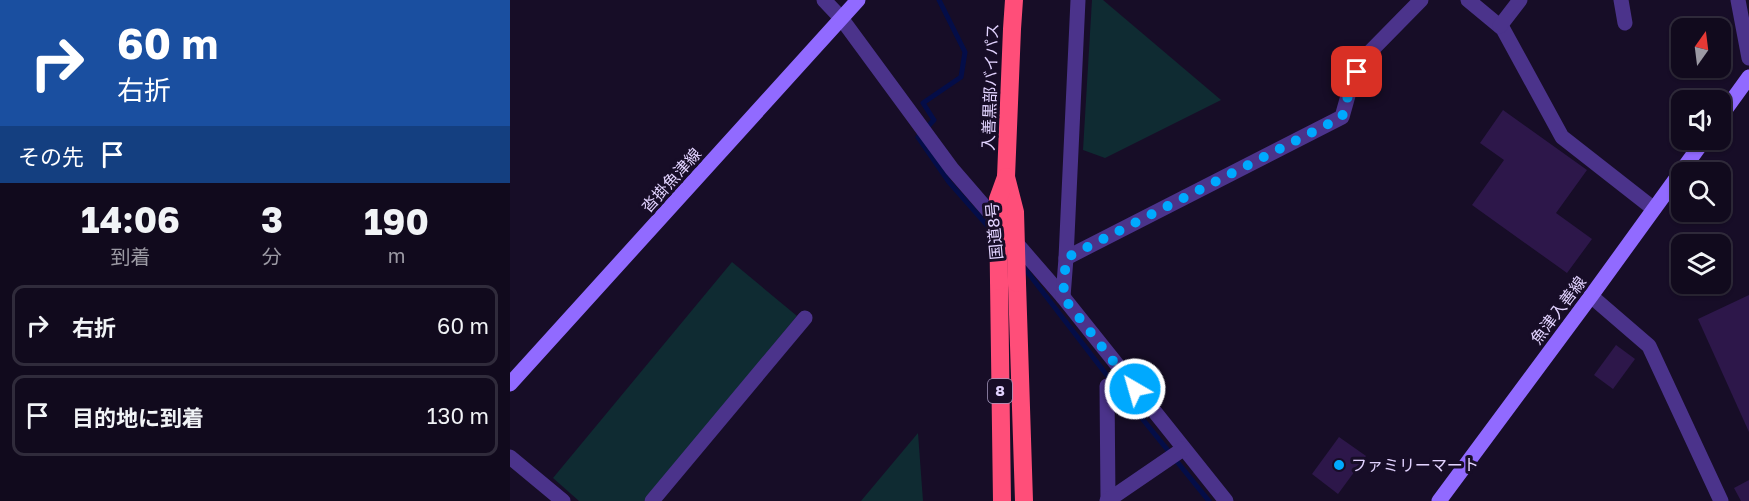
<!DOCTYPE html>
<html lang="ja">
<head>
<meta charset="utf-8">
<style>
	:root { --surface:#110a1d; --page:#1a1326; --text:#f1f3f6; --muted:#9c9aa4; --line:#302b3b }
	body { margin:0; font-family:"Golos Text","Noto Sans JP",sans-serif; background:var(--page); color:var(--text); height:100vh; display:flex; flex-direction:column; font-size:22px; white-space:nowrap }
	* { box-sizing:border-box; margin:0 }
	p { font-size:20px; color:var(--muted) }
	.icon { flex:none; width:33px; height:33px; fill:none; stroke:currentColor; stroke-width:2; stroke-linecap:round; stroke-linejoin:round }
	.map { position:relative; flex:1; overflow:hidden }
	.details { display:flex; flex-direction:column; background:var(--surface); width:510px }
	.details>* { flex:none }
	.top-card { background:#1a4fa0; color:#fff; overflow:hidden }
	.needle { width:39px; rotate:14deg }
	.fabs { position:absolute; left:1161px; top:18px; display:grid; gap:12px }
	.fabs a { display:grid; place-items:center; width:60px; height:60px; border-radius:12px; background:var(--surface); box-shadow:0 2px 4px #0004,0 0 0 2px var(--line); font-size:30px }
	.pin { position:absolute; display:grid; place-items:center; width:51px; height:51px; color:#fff; margin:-26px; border-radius:12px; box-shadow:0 3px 9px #0006 }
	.me { position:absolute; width:66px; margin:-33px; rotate:322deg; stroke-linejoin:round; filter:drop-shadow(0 0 4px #0008) }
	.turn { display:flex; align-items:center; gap:21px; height:126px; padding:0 18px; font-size:27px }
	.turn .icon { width:78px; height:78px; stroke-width:2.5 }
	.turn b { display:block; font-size:42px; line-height:51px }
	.then { display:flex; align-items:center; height:57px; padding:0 18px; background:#0003; gap:12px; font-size:22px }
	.eta { display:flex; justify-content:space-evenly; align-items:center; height:102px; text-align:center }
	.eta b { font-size:36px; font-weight:700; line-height:42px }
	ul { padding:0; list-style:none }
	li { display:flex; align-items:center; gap:18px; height:81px; margin:0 12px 9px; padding:0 6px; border:3px solid var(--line); border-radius:12px }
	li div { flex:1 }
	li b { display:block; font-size:22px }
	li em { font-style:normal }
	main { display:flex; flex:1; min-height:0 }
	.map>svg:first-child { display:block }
	.green { fill:#0f2b32 }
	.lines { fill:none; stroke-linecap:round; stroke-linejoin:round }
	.stream { stroke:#040d48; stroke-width:5 }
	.building { fill:#2d174a }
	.street { stroke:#4b338b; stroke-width:15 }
	.secondary { stroke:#916aff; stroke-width:15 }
	.highway { stroke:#ff4e79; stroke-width:18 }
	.highway-bridge { stroke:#ff4e79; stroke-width:18 }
	.route { stroke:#00a9fe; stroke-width:10; stroke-dasharray:0 18 }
	.poi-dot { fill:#00a9fe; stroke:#170d27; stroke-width:2 }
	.labels { text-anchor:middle; stroke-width:6; stroke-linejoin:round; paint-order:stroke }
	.shield { fill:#170d27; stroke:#a598be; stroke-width:1.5 }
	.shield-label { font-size:15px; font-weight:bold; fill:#e2d3ff }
	.street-label { font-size:16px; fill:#e2d3ff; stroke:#170d27 }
	.poi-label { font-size:16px; fill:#e2d3ff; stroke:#170d27; text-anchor:start }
</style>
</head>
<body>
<main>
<section class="details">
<div class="top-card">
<div class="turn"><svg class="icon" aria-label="right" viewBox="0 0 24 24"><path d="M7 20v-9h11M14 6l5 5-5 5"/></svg><div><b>60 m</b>右折</div></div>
<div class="then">その先<svg class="icon" aria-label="arrive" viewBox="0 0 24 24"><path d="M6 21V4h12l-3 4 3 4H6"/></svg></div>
</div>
<div class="eta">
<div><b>14:06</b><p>到着</p></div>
<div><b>3</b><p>分</p></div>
<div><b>190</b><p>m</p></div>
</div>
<ul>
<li><svg class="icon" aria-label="right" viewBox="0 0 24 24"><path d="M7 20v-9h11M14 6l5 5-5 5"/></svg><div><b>右折</b></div><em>60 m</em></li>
<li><svg class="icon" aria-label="arrive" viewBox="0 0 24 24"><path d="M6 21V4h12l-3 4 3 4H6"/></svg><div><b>目的地に到着</b></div><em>130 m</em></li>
</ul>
</section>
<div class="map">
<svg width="1239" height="501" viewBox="0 0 1239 501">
	<rect width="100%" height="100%" fill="#170d27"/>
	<g class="green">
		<path d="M582,0H593L711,100L595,158L573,150Z"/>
		<path d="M222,262L287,316L134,501H69L43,478Z"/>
		<path d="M408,433L413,501H351Z"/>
	</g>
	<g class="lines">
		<g class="stream">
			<path d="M429,0L455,52L451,77L413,103L424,120L408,137L439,182L484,233"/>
			<path d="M512,265L596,374L699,501"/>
		</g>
	</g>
	<g class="building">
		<path d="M993,110L1077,170L1046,213L1082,239L1057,273L962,205L994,160L970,143Z"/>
		<path d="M1239,295V432L1188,319Z"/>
		<path d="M1106,345L1125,359L1103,389L1084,375Z"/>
		<path d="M829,437L856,456L828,494L802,474Z"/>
		<path d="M1239,480V501H1231L1224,488Z"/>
	</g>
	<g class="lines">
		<g class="street">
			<path d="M314,0L331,18L442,169L553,297L716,501"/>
			<path d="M958,0L993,29L1052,137L1144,209"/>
			<path d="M1111,0L1115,23"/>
			<path d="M1228,0L1239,58"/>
			<path d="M990,26L1010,0"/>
			<path d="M556,258L832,117L841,85L853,59L911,0"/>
			<path d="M1081,296L1139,346L1211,501"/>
			<path d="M553,297L556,258L568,0"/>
			<path d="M597,386L598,500"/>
			<path d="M0,457L53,501"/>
			<path d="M142,501L295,318"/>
			<path d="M597,501L673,449"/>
		</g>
		<g class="secondary">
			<path d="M1210,117L1239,77"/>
			<path d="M0,384L348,0"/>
			<path d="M929,501L1081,296L1194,140"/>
		</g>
		<g class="highway">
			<path d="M496,177L502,29L504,0"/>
			<path d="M489,281L492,501"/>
			<path d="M507,283L514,501"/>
		</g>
		<g class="highway-bridge">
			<path d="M496,177L505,212L507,283"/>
			<path d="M489,281L488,199L496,177"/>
		</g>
	</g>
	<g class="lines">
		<path class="route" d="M625,389L553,297L556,258L832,117L841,85L847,72"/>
	</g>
	<circle class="poi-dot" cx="829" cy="465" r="6"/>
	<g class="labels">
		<rect class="shield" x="478" y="379" width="24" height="24" rx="4.5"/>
		<g class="shield-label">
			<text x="490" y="396">8</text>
		</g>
		<g class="street-label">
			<text transform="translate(480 87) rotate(-88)" y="6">入善黒部バイパス</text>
			<text transform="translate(161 180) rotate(-48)" y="6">沓掛魚津線</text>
			<text transform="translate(484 231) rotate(-95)" y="6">国道8号</text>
			<text transform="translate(1048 310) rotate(-53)" y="6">魚津入善線</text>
		</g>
		<g class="poi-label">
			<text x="841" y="471">ファミリーマート</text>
		</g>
	</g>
</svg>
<div class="fabs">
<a><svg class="needle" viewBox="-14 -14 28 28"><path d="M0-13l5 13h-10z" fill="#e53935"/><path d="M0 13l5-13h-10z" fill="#9c9aa4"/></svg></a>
<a><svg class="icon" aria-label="sound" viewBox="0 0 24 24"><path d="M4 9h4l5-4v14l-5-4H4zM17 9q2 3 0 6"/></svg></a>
<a><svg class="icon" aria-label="search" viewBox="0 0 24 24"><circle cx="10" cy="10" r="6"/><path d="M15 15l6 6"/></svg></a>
<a><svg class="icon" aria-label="layers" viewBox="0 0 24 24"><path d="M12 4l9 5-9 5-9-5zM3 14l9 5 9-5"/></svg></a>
</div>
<div class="pin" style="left:847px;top:72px;background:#d93025"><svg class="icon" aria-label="arrive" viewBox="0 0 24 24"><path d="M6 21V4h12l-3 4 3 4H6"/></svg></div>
<svg class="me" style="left:625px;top:389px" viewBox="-20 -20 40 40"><circle r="17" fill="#00a9fe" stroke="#fff" stroke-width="3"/><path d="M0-11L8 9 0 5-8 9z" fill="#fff"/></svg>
</div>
</main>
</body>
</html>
